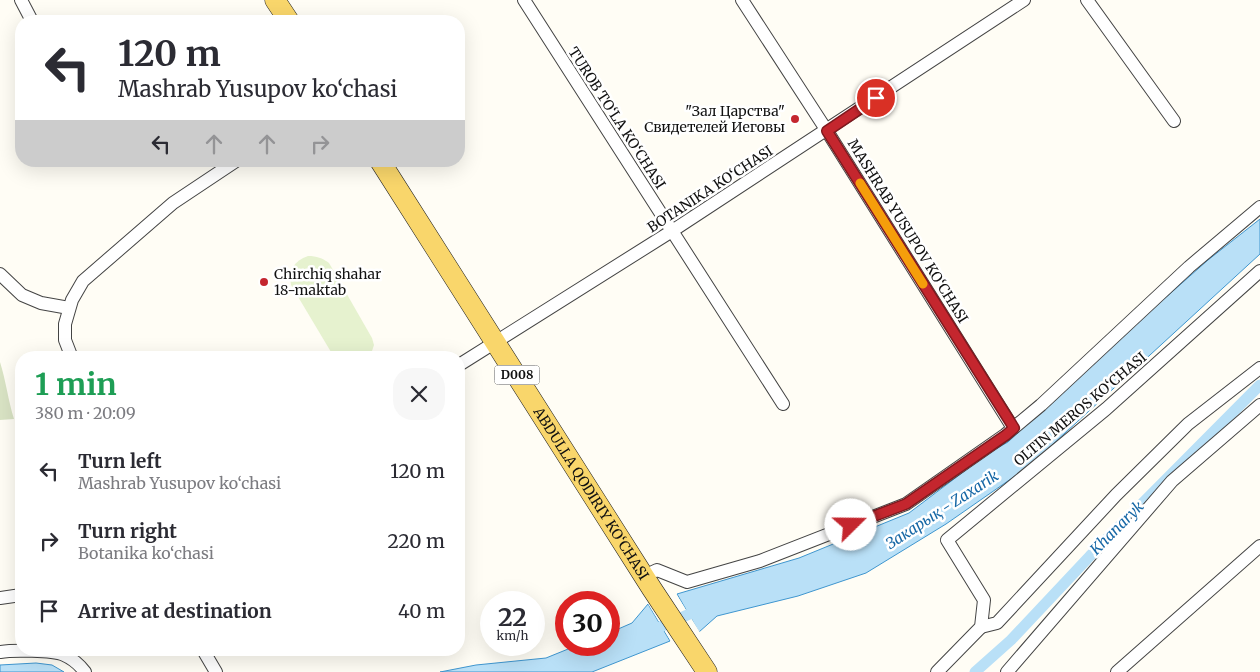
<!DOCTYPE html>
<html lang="en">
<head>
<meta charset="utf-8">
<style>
	:root { --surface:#fff; --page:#f7f7f7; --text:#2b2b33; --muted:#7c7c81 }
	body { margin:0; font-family:Merriweather,serif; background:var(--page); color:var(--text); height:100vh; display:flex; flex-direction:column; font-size:19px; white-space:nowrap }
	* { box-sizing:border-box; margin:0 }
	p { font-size:16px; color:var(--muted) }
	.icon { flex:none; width:28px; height:28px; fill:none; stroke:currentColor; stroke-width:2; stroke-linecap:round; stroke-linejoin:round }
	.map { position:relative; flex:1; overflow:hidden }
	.details { position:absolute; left:15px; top:351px; width:450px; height:305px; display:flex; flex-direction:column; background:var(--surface); border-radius:20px; box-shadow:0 5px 20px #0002 }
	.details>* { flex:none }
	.banner { position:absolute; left:15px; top:15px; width:450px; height:152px; border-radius:20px; box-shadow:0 5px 20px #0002; background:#fff; color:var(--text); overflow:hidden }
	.speed { position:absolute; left:480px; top:591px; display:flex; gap:10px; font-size:25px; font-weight:700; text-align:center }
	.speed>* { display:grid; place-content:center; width:65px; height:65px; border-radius:50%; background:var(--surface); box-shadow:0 5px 20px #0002; line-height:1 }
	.speed small { font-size:12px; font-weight:400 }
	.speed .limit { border:8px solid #d22; background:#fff; color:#111 }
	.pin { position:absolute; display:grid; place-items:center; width:42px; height:42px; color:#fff; margin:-21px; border:2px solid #fff; border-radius:50%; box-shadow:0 1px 5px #0007 }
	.me { position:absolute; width:55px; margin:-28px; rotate:68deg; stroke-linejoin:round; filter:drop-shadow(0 0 4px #0008) }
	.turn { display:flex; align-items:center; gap:18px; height:105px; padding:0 20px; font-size:22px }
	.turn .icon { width:65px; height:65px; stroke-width:2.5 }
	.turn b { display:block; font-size:35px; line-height:42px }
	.lanes { display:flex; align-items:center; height:48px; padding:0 20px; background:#0003; justify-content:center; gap:25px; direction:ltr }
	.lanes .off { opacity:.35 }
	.round { display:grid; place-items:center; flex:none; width:52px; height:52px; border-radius:20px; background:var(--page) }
	.summary { display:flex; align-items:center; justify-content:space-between; height:85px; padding:0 20px }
	h1 { font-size:30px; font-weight:700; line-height:38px; color:#1e9e55 }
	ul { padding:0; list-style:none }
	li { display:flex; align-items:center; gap:15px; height:70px; padding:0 20px }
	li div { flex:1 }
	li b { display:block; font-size:19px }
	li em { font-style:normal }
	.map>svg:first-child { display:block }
	.cemetery { fill:#d9e3c4 }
	.pitch { fill:#e6f2cf }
	.water { fill:#b9e0f7; stroke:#3f96cf }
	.pier { fill:#fffdf5 }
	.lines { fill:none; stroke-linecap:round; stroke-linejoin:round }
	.canal { stroke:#b9e0f7; stroke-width:11 }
	.street-casing { stroke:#444; stroke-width:14 }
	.primary-casing { stroke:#222; stroke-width:21 }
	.street { stroke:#fff; stroke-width:12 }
	.primary { stroke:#f9d66b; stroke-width:20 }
	.route-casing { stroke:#7f191e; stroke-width:12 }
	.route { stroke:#c4262e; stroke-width:9 }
	.slow { stroke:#f59e0b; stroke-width:9 }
	.poi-dot { fill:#c4262e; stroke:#fff; stroke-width:2 }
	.labels { text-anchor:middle; stroke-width:5; stroke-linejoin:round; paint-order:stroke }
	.shield { fill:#fff; stroke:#585858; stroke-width:1 }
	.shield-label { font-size:12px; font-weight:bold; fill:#111 }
	.poi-label { font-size:14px; fill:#111; stroke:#fff; text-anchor:end }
	.street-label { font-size:14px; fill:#111; stroke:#fff }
	.water-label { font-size:15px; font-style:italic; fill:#1768a6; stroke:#fff }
</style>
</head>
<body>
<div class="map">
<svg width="1260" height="672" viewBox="0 0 1260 672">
	<rect width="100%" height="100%" fill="#fffdf5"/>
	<path class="cemetery" d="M0,362C6,381 8,400 14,419L0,420Z"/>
	<path class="pitch" d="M308,256C317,256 322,258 329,263L372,338L374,345L370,357H334L291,285C288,270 294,261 308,256Z"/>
	<g class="water">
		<path d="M1260,219V254L1028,467L946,524L866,573L798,596L717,616L699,632L677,594L799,558L909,513L987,454L1008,442L1112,345L1208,260Z"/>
		<path d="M648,604L670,641L592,672H440L476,665L546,658L578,645H609V633L632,623Z"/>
		<path d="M36,663L52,665L64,672H0V665Z"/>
	</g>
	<g class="pier">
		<path d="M675,592L701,634L697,633L675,595Z"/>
		<path d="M648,601L673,640L672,643L647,602Z"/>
	</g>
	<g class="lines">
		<g class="canal">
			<path d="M649,632L703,608"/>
			<path d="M975,672L1011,640L1090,556L1260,385"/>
		</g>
		<defs>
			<g id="street">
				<path d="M21,0L32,21"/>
				<path d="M524,0L783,404"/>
				<path d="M742,0L827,131L1013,428"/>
				<path d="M1087,0L1174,121"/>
				<path d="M0,274L22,295L41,303L69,308"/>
				<path d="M72,358L65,340V324L72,300L83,281L173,203L236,161"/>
				<path d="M459,365L672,231L1024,0"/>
				<path d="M644,576L657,570L687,582L760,561L906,504L1005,435L1041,405L1189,267L1260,207"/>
				<path d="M0,598L21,595"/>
				<path d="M981,627L997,623L1116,495L1188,424L1260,368"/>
				<path d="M203,650L216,672"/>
				<path d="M0,652C11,650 53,650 64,655C73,659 79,664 85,672"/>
				<path d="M937,672L981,627L984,600L947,540L1106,409L1260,271"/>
				<path d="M1007,672L1172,481L1260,405"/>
				<path d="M1117,672L1260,546"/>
			</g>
			<g id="primary">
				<path d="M275,0L289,21"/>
				<path id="s1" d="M380,161L652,589L707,672"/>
			</g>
		</defs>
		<use href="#street" class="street-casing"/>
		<use href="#primary" class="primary-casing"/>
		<use href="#street" class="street"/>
		<use href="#primary" class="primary"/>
	</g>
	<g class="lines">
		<defs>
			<path id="route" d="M851,525L906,504L1006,435L1014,428L827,131L876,98"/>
		</defs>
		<use href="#route" class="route-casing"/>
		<use href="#route" class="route"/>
		<path class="slow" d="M860,183L923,284"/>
	</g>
	<g class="poi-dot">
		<circle cx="795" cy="119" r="5"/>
		<circle cx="264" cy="282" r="5"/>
	</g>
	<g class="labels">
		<rect class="shield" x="494.5" y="365.5" width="45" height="19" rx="4"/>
		<g class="shield-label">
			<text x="517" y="379">D008</text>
		</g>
		<g class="poi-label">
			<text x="785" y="116">"Зал Царства"<tspan x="785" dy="16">Свидетелей Иеговы</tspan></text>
			<text x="274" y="279" text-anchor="start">Chirchiq shahar<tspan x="274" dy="16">18-maktab</tspan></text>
		</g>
		<g class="street-label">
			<text transform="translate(617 118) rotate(57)" y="5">TUROB TO‘LA KO‘CHASI</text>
			<text transform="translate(710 189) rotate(-33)" y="5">BOTANIKA KO‘CHASI</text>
			<text transform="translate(908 231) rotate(58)" y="5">MASHRAB YUSUPOV KO‘CHASI</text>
			<text transform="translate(1080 409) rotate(-40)" y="5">OLTIN MEROS KO‘CHASI</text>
			<text dy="5" stroke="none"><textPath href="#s1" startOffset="394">ABDULLA QODIRIY KO‘CHASI</textPath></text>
		</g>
		<g class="water-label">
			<text transform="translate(942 510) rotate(-33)" y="5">Закарық - Zaxarik</text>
			<text transform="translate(1117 528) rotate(-45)" y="5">Khanaryk</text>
		</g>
	</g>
</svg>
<div class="speed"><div>22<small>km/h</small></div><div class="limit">30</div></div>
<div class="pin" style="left:876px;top:98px;background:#d93025"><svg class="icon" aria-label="arrive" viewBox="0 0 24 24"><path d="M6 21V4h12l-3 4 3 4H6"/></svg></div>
<svg class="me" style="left:851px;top:525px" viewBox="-20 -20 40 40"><circle r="19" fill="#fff"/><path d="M0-13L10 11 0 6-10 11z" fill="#c4262e"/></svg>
<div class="banner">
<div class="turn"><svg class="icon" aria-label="left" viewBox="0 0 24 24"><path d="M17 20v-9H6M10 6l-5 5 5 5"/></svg><div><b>120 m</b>Mashrab Yusupov ko‘chasi</div></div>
<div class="lanes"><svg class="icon" aria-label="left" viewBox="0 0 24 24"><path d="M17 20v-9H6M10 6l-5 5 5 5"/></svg><svg class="icon off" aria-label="ahead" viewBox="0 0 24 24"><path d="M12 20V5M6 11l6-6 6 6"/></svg><svg class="icon off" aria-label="ahead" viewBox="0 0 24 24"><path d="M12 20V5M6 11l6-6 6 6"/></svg><svg class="icon off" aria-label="right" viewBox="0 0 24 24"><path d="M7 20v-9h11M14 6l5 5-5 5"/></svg></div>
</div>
<section class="details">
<div class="summary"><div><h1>1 min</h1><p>380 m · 20:09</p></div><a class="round"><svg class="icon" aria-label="close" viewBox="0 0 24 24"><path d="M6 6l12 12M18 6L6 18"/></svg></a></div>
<ul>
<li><svg class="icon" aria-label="left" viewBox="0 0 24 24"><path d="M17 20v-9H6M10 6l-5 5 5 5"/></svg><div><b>Turn left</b><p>Mashrab Yusupov ko‘chasi</p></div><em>120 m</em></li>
<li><svg class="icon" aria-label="right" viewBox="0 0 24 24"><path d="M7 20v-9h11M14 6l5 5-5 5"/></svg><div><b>Turn right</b><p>Botanika ko‘chasi</p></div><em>220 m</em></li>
<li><svg class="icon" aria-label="arrive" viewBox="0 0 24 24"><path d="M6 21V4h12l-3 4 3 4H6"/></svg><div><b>Arrive at destination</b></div><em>40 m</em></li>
</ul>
</section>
</div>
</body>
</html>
